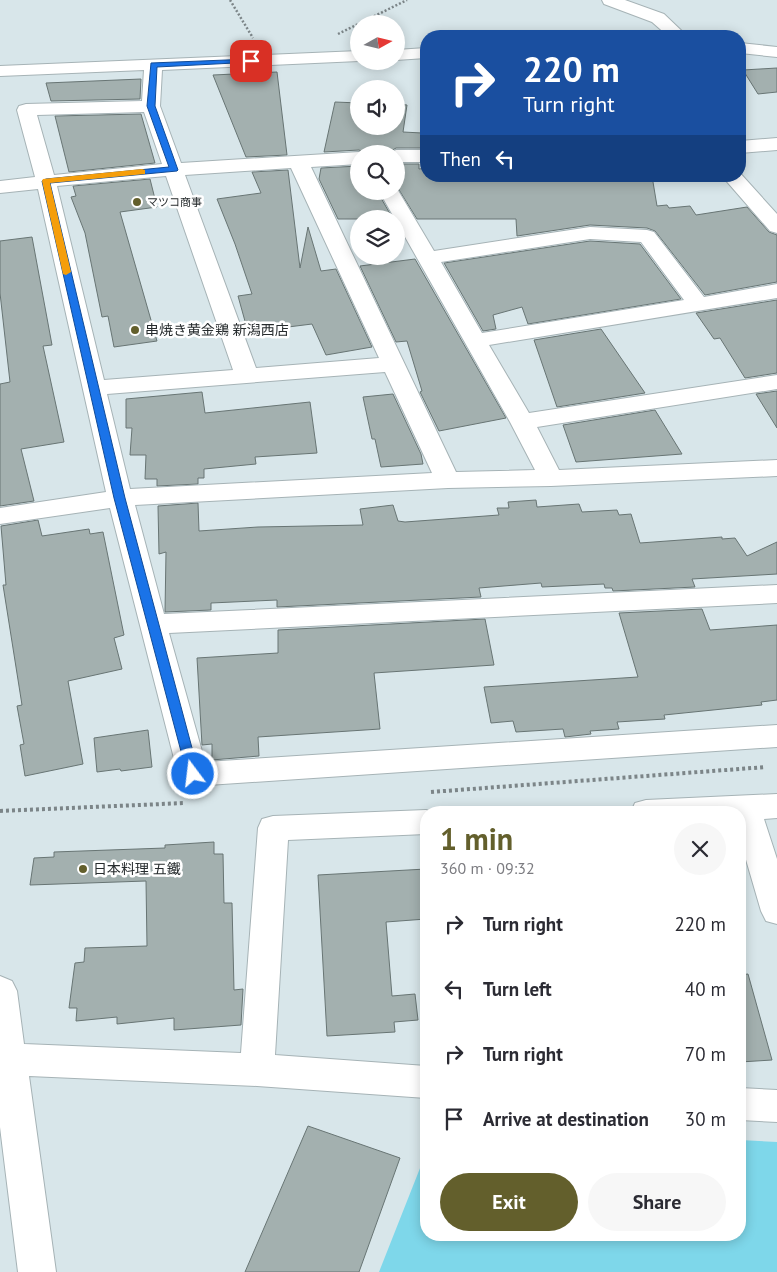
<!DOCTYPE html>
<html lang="en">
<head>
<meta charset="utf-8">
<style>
	:root { --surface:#fff; --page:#f7f7f7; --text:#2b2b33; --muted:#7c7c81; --accent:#635f2c }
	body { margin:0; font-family:"PT Sans","Noto Sans JP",sans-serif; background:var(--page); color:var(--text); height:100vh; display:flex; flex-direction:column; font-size:19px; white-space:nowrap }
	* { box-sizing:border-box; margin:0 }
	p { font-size:16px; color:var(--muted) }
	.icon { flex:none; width:28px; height:28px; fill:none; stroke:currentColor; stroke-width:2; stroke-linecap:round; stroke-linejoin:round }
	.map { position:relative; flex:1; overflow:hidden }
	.panel { position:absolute; left:420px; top:806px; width:326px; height:435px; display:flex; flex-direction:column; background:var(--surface); border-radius:20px; box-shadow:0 2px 12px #0003 }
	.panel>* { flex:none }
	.banner { position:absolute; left:420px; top:30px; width:326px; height:152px; border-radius:20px; box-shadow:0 2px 12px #0003; background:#1a4fa0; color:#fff; overflow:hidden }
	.needle { width:32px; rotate:82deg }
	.controls { position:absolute; left:350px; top:15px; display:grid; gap:10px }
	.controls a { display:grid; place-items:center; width:55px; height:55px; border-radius:50%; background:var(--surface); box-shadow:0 2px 12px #0003; font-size:25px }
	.pin { position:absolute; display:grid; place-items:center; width:42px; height:42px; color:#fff; margin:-21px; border-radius:10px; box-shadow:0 2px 8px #0006 }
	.me { position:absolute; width:55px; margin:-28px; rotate:345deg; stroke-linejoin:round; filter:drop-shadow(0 0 4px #0008) }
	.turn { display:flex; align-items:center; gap:18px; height:105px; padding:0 20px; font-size:22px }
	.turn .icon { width:65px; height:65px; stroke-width:2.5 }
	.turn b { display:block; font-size:35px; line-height:42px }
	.then { display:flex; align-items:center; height:48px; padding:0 20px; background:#0003; gap:10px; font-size:19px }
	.round { display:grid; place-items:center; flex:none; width:52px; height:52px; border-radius:26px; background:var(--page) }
	.head { display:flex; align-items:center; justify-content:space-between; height:85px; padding:0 20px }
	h1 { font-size:30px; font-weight:600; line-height:38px; color:var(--accent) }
	.primary-button { display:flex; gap:10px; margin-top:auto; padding:10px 20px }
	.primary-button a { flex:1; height:58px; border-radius:30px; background:var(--accent); color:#fff; font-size:20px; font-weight:600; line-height:58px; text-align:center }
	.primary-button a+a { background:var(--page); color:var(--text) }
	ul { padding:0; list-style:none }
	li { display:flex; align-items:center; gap:15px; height:65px; padding:0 20px }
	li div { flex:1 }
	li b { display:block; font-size:19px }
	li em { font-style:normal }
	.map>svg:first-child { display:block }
	.green { fill:#7ed7ea }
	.building { fill:#a3b0af; stroke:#687574 }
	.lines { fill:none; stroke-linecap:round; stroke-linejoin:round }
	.minor-casing { stroke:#a6b3b6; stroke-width:2 }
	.path-far1 { stroke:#7c8588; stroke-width:2.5; stroke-dasharray:2 2; stroke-linecap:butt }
	.path { stroke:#7c8588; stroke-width:4; stroke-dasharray:3 3; stroke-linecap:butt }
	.minor { fill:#fff; fill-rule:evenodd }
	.route { fill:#1a73e8; stroke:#114b97 }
	.slow { fill:#f59e0b }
	.poi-dot { fill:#635f2c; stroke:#fff; stroke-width:2 }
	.labels { text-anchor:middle; stroke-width:5; stroke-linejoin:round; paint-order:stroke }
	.far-poi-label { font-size:11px; fill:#272c2e; stroke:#fff; text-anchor:start }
	.poi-label { font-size:14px; fill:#272c2e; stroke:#fff; text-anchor:start }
</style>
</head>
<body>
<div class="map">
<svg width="777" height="1272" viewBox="0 0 777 1272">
	<rect width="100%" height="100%" fill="#d8e6ea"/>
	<path class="green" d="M740,1140L777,1142V1272H379L426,1153V1235H740Z"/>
	<g class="building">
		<path d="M777,68V92L758,94L743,70Z"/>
		<path d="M277,72L287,155L246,157L213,75Z"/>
		<path d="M141,79L140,99L51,101L46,83Z"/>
		<path d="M335,102L359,103V126H396V104L407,105L403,132L422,133L421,148H396L386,154H367L359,150L324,152Z"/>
		<path d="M141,114L155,163L69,172L55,116Z"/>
		<path d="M396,164H419V169L426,168V176H446L448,180L473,176H652L657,206L667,205L669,208L690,206L696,215L747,207L769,232L777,235V282L705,295L655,231L647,228L590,225L517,236L516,219H417L396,185Z"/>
		<path d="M359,166V191H377L393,219H338L319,179L321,168Z"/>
		<path d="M288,170L300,268L308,227L321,271L336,269L372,347L326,355L312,324L248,332L238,296L252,294L235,244L217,199L261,193L252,172Z"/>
		<path d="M150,179L157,207L120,212L157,341L114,347L108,316L102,317L85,233L71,197L76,196L73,186Z"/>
		<path d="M32,237L52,345L43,346L64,442L21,449L34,501L0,506V384L10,382L0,293V241Z"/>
		<path d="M590,241L640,244L681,299L528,324L522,307L493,315L496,329L483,331L444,263Z"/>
		<path d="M415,259L506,418L439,431L420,392L422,391L407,341L396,342L360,266Z"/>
		<path d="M777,300V373L745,378L720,338L714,339L696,313Z"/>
		<path d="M601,329L645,393L557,407L534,340Z"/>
		<path d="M777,391V428L756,394Z"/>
		<path d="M202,392L205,413L310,402L317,453L255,457L256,464L204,469V478H198V484L157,486V479H145L146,455H130L132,428H126V399Z"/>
		<path d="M393,394L421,454L423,464L381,467L375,439H372L363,397Z"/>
		<path d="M655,410L682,454L576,462L563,425Z"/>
		<path d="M536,500L537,507L579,504L582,512L617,510L619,515L631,514L640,543L722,537V539L735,538L747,556L777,542V574L692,579L695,587L613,591L612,588H605L604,584L542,587L541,583L479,588L481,597L277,607V600L211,603V610L165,612L166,552L159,554L158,506L198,503L199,531L258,527L363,525L360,509L393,505L398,521L405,522L499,515L497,508H509L508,502Z"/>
		<path d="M38,520L42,536L89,529L90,534L103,532L124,635L114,638L122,669L68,681L83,764L25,776L20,745L24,744L17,706L22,705L3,585H6L1,526Z"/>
		<path d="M702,609L710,630L777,625V700L761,702L762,705L664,715L665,719L617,722L619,729L590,731L591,734L565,737L563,729L516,732L513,721L491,723L484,687L638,677L619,613Z"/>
		<path d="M485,619L494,665L374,673L380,729L258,737L259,756L212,760V744L202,745L197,658L278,653V630Z"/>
		<path d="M148,730L152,767L121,771L120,769L97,772L94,738Z"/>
		<path d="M214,842V854H223L224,903H232L234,990L243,989L241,1025L174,1030V1018L117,1024V1017L76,1021L77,1008H69L75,963L84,962L85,948L147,946L146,881L30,885L34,858L54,857V852L165,848V845Z"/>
		<path d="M426,869V919L386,922L392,996L415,994L418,1020L394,1022L395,1032L327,1036L318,875Z"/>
		<path d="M748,974L772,1060L740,1062V975Z"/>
		<path d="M308,1126L400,1158L359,1272H245Z"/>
	</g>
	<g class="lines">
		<defs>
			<g id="minor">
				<path d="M602,0H625L664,14L687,36H668L652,22L604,4Z"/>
				<path d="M740,43L777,47V57L740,53Z"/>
				<path d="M426,48V58L396,60V50Z"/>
				<path d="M359,51V61L162,70L160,106L181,163L359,152L365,154H359V164L311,167L456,472L535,470L510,422L379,191H396V187L434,251L590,227L647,230L654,232L704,297L777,284V298L489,345L529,413L777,375V389L537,427L559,470L777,460V476L551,486L448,488L135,505L164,614L777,585V603L169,633L205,762L777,725V747L193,786L182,782L178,774L110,508L0,524V508L106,492L38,189L0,193V181L35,177L17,110L19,106L26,104L142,101L144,70L0,76V66ZM144,112L162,164L54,175L37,115ZM291,168L379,358L256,368L185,175ZM166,176L233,370L104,380L57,186ZM590,239L641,242L684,300L482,333L441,262ZM385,372L432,473L130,489L107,394Z"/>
				<path d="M777,138V150L740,153V141Z"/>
				<path d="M396,150H426V162H396V154H388Z"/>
				<path d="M740,173L777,214V233L770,231L722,176H740Z"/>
				<path d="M777,794V818L764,819L777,859V924L766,921L761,911L740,839V812H631L635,803L646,800Z"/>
				<path d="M426,810L434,812H426V834L288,840L275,1055L426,1066V1098L257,1086L29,1076L56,1272H18L0,1127V976L12,981L17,991L24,1044L241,1053L258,828L262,819L273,816Z"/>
				<path d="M740,1088L777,1090V1122L740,1120Z"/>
			</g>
		</defs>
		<use href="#minor" class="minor-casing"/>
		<g class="path-far1">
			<path d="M230,0L253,38"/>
			<path d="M338,34L407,0"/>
		</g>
		<g class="path">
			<path d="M431,792L766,767"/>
			<path d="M0,811L185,803"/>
		</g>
		<use href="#minor" class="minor"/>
	</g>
	<path class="route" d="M251,59H254V62L157,67L155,106L178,170L177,171L50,183L125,498L199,774L197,777H189L187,774L114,498L42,181L46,179L169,167L147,106L151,63Z"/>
	<path class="slow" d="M142,169L145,170V174L50,183L71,272L66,275L63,274L42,181L43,179Z"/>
	<g class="poi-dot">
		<circle cx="137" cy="202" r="5"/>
		<circle cx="135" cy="330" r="5"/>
		<circle cx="83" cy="869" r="5"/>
	</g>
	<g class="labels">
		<g class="far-poi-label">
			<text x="147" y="206">マツコ商事</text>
		</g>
		<g class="poi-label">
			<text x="145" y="335">串焼き黄金鶏 新潟西店</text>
			<text x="93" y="874">日本料理 五鐵</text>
		</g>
	</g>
</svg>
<div class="controls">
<a><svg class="needle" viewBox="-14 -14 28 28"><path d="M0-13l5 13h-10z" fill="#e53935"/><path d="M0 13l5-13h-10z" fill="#7c7c81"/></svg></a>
<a><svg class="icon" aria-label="sound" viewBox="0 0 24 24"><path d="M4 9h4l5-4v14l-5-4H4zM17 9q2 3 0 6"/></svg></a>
<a><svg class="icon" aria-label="search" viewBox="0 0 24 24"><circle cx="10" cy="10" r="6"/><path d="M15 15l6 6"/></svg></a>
<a><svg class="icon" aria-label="layers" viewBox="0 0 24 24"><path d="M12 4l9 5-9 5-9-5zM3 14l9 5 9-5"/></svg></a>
</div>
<div class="pin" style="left:251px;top:61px;background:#d93025"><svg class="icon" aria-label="arrive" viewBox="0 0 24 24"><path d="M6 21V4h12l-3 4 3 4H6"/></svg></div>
<svg class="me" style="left:193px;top:774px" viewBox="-20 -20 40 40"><circle r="17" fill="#1a73e8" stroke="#fff" stroke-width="3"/><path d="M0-11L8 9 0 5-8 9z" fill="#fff"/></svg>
<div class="banner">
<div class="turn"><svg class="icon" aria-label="right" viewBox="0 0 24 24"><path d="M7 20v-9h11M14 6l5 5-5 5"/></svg><div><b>220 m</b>Turn right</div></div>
<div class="then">Then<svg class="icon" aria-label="left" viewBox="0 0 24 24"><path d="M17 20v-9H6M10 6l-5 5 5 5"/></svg></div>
</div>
<section class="panel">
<div class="head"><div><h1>1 min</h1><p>360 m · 09:32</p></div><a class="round"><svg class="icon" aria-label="close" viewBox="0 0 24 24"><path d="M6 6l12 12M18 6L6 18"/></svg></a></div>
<ul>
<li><svg class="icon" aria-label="right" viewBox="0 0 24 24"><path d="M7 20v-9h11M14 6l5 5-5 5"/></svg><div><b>Turn right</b></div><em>220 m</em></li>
<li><svg class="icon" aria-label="left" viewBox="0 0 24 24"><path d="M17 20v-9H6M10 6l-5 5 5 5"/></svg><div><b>Turn left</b></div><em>40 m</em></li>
<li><svg class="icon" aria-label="right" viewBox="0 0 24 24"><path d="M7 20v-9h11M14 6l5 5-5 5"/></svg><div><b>Turn right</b></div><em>70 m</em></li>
<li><svg class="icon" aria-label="arrive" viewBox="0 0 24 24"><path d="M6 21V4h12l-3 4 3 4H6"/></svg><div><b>Arrive at destination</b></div><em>30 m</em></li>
</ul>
<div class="primary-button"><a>Exit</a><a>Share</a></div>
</section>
</div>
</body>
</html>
